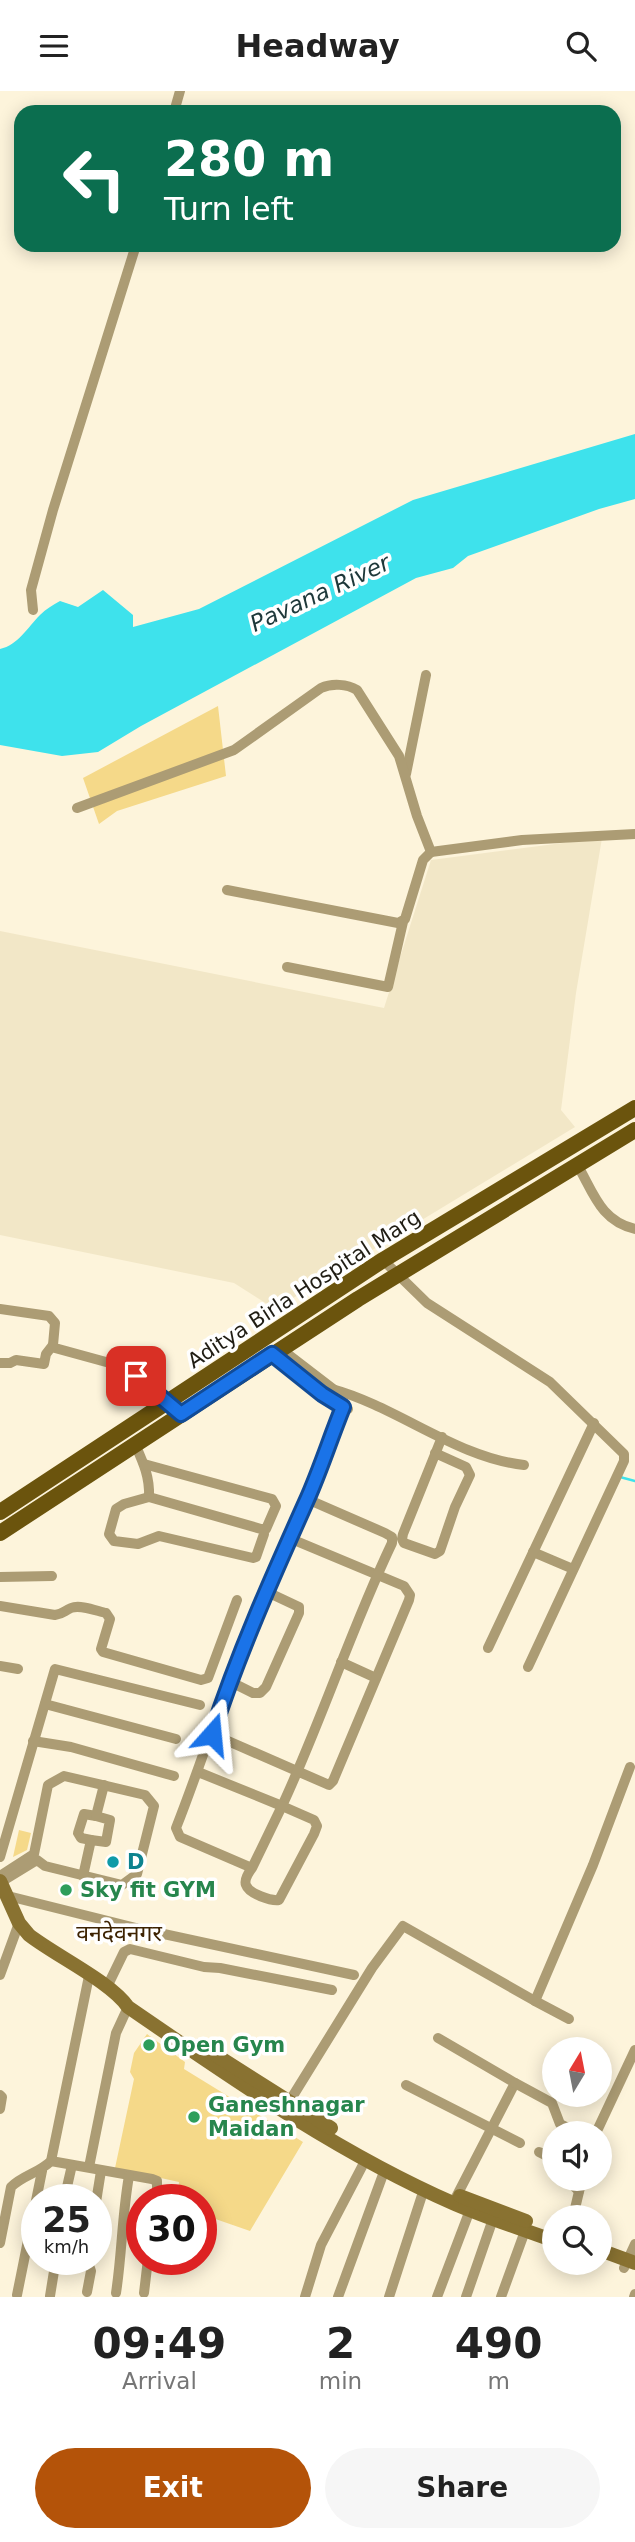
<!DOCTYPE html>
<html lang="en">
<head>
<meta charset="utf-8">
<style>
	:root { --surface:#fff; --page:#f6f6f6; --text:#222; --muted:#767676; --accent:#b45309 }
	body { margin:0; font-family:"DejaVu Sans","Noto Sans Devanagari",sans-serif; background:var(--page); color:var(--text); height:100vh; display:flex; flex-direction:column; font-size:26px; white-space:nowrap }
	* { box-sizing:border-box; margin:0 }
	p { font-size:23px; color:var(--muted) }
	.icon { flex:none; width:38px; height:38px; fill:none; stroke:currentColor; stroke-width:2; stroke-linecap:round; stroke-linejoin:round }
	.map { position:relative; height:2206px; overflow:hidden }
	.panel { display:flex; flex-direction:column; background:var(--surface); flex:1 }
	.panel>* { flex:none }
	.banner { position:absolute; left:14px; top:14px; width:607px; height:147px; border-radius:21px; box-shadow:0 4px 18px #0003; background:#0b6e4f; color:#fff; overflow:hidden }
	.needle { width:46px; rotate:10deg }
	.controls { position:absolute; left:542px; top:1946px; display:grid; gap:14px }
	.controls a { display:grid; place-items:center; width:70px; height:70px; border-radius:50%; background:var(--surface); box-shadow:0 4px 18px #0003; font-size:35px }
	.speed { position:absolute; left:21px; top:2093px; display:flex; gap:14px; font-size:35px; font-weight:700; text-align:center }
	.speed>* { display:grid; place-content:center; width:91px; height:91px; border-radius:50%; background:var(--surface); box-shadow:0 4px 18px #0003; line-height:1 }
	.speed small { font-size:18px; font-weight:400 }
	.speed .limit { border:10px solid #d22; background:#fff; color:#111 }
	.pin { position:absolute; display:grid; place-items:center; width:60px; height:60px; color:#fff; margin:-30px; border-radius:14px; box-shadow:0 4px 10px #0006 }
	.me { position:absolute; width:77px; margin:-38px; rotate:18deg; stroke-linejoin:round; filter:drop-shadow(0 0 5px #0008) }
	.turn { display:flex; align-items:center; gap:24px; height:147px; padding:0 35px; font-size:32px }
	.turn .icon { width:91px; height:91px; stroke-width:2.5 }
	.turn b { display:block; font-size:49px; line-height:60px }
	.eta { display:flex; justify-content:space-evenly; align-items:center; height:119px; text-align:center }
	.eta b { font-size:42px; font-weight:700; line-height:49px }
	.button { display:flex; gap:14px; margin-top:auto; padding:14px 35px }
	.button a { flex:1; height:80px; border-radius:42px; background:var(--accent); color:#fff; font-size:28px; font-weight:700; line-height:80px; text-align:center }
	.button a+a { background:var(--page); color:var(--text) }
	header { display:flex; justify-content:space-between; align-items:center; height:91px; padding:0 35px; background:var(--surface); font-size:32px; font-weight:700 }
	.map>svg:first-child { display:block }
	.built { fill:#f2e7c7 }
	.green { fill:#f5d989 }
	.water { fill:#3ee2ec }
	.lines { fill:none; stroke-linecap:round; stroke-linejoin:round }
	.stream { stroke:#3ee2ec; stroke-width:2.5 }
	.street { stroke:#ac9c74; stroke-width:10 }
	.secondary { stroke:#897231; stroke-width:14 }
	.primary { stroke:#6b540d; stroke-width:16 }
	.route-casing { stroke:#114b97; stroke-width:18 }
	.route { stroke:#1a73e8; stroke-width:12 }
	.culture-dot { fill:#0f9aa8; stroke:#fff; stroke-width:2.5 }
	.leisure-dot { fill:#2e9e5b; stroke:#fff; stroke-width:2.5 }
	.labels { text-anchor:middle; stroke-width:7; stroke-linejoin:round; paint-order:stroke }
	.street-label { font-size:21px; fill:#201d14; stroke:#fff }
	.culture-label { font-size:21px; font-weight:bold; fill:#0d838f; stroke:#fff; text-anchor:start }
	.leisure-label { font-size:21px; font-weight:bold; fill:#27864d; stroke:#fff; text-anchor:start }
	.water-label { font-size:23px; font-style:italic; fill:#1e383a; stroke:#fff }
	.neighbourhood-label { font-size:23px; fill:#3d2302; stroke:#fff }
</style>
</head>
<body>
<header><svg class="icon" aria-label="menu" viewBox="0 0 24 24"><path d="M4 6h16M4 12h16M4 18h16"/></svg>Headway<svg class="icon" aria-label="search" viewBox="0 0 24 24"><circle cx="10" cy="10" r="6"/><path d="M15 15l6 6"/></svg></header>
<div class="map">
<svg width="635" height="2206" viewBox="0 0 635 2206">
	<rect width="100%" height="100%" fill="#fdf4db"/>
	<path class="built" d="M602,747L576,902L561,1019L575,1036L275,1218L234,1192L0,1144V840L384,917L431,769Z"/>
	<g class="green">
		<path d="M218,615L226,685L117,720L99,733L83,687Z"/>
		<path d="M19,1739L31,1742L27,1759L13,1766Z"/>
		<path d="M147,1943L185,1971L184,1978L303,2051L250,2140L201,2123V2109H177L179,2091L115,2077L134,1988L130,1981L134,1962Z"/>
	</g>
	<path class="water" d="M635,343V408L599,418L468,465L453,477L416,487L141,635L98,661L62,665L0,654V558C18,554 28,536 40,524C46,518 53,514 60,510L78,516L103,499L133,524V536L199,518L413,409Z"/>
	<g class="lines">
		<path class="stream" d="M620,1386L635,1390"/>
		<g class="street">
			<path d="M174,21L180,0"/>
			<path d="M33,519L31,499L53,419L136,154"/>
			<path d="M406,683L426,584"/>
			<path d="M77,717L234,659L321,597C332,592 347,593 357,599L399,665L417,725L431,761L522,749L635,743"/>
			<path d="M227,799L398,832L405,828L423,769L431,761"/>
			<path d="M287,876L388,896L403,831"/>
			<path d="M578,1075C594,1103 601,1130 635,1138"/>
			<path d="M383,1169L427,1212L550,1291L624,1363V1370L528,1576"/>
			<path d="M0,1218L49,1225L55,1232L53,1254L55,1257L117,1274L128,1279L181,1323"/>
			<path d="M281,1258L337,1301"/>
			<path d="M273,1263L322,1303L348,1318"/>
			<path d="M0,1272H10L16,1269L44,1273L46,1263L53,1254"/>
			<path d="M332,1298C398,1316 457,1367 524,1374"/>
			<path d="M135,1353C143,1371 150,1386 149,1406"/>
			<path d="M435,1362L466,1376L470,1384L455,1416L440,1460L435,1463L404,1452L402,1448L403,1443L442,1346"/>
			<path d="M144,1373L272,1408L276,1415L266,1438H261L149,1406L124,1413L116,1418L109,1443L114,1450L138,1453L159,1445L253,1467L256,1466L264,1443"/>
			<path d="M533,1461L573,1478"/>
			<path d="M0,1486L52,1485"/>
			<path d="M0,1515L55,1524C63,1523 64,1520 71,1517C80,1513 97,1520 106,1522L110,1528L101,1558L103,1561L201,1589L208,1587L237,1509"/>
			<path d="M488,1557L594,1332"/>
			<path d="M341,1571L376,1587"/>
			<path d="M0,1575L18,1578"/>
			<path d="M229,1590L253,1602H260L266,1596L299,1522V1516L265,1500"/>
			<path d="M45,1613L176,1648"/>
			<path d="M212,1643L329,1694L333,1690L409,1509L410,1504L404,1495L289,1447"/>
			<path d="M33,1650L71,1656L174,1685"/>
			<path d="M198,1681L282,1715C322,1629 351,1538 392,1452V1446L385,1442L307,1408L343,1316"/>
			<path d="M91,1749L81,1747L78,1742L84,1723L96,1725"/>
			<path d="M0,1766L55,1578L200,1614"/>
			<path d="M252,1777C249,1781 244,1789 246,1794C249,1803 271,1810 279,1809L314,1743L317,1735L314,1729L282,1715L252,1777L180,1746L176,1737C195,1689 211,1640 229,1591C251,1529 279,1468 307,1408"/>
			<path d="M0,1785L34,1763L48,1694L64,1685L145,1704L154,1715L137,1783L122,1794L45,1775L37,1769L1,1791"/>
			<path d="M83,1785L91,1749L106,1751L110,1729L96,1725L104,1694"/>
			<path d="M8,1805L136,1837L354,1884"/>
			<path d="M0,1884L19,1832"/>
			<path d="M107,1896L124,1861L130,1858L204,1876L220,1877L332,1899"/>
			<path d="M535,1910L569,1928"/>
			<path d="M438,1947L515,1992L454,2110"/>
			<path d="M515,1992L552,2012L560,2033L578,2042"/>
			<path d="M406,1994L520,2052"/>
			<path d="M0,2004L2,2006L0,2018"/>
			<path d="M286,2016L372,1877L403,1835L535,1910L593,1774L630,1676"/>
			<path d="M596,2042L635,1959"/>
			<path d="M539,2061L555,2069"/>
			<path d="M51,2070L152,2088L157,2090V2109"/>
			<path d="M89,2076L116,1942L128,1916"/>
			<path d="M566,2088L579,2100"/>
			<path d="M64,2109L72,2074"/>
			<path d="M96,2111L101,2080"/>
			<path d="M573,2126L582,2088"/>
			<path d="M0,2152L11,2096C23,2084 39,2082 51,2070L89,1885"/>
			<path d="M87,2168L91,2180L87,2201"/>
			<path d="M624,2177L635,2153"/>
			<path d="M116,2202C122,2163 122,2124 129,2085"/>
			<path d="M144,2202L148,2168"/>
			<path d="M17,2204L42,2080"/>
			<path d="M50,2205L56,2168"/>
			<path d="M305,2206L321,2154L366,2068"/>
			<path d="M338,2206L385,2078"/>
			<path d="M389,2206L424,2098"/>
			<path d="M437,2206L470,2119"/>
			<path d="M466,2206L493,2128"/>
			<path d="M501,2206L525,2140"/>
			<path d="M634,2206L635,2203"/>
		</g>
		<g class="secondary">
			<path d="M0,1790L19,1832L29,1844C56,1865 111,1891 128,1916C233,1988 338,2062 455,2113C488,2127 521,2138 555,2150"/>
			<path d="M200,1954L331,2037"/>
			<path d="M460,2105L526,2130"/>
			<path d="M600,2159L635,2172"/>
		</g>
		<g class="primary">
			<path d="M0,1421L383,1169L635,1017"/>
			<path d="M0,1442L358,1208L635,1039"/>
		</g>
	</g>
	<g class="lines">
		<defs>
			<path id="route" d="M136,1285L181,1323L272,1263L322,1303L343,1316C330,1348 320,1380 306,1411C272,1487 238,1563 212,1643"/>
		</defs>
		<use href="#route" class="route-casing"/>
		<use href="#route" class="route"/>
	</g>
	<circle class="culture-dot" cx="113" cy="1771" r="7"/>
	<g class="leisure-dot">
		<circle cx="66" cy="1799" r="7"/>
		<circle cx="149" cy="1954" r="7"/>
		<circle cx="194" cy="2026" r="7"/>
	</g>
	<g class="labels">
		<g class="street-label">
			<text transform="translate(304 1198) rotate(-33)" y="7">Aditya Birla Hospital Marg</text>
		</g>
		<g class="culture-label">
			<text x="127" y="1778">D</text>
		</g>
		<g class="leisure-label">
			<text x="80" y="1806">Sky fit GYM</text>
			<text x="163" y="1961">Open Gym</text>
			<text x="208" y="2021">Ganeshnagar<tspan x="208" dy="24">Maidan</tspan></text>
		</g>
		<g class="water-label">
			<text transform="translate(320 502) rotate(-25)" y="8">Pavana River</text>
		</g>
		<g class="neighbourhood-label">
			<text x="119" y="1850">वनदेवनगर</text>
		</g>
	</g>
</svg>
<div class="controls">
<a><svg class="needle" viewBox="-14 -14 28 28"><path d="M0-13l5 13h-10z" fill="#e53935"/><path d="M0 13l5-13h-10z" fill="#767676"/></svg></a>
<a><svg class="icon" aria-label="sound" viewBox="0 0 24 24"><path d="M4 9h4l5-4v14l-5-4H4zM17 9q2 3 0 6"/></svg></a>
<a><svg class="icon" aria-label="search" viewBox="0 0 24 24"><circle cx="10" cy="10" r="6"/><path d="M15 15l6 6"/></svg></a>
</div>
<div class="speed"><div>25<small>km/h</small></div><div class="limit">30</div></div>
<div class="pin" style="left:136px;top:1285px;background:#d93025"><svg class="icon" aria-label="arrive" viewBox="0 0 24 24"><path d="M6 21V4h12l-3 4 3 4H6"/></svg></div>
<svg class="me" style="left:212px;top:1643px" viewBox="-20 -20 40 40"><path d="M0-17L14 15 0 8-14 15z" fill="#1a73e8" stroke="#fff" stroke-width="4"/></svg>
<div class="banner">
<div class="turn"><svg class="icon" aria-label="left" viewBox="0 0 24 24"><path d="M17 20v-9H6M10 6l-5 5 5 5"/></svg><div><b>280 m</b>Turn left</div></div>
</div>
</div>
<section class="panel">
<div class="eta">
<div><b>09:49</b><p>Arrival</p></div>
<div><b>2</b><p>min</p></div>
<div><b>490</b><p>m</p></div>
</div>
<div class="button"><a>Exit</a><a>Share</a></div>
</section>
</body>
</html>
